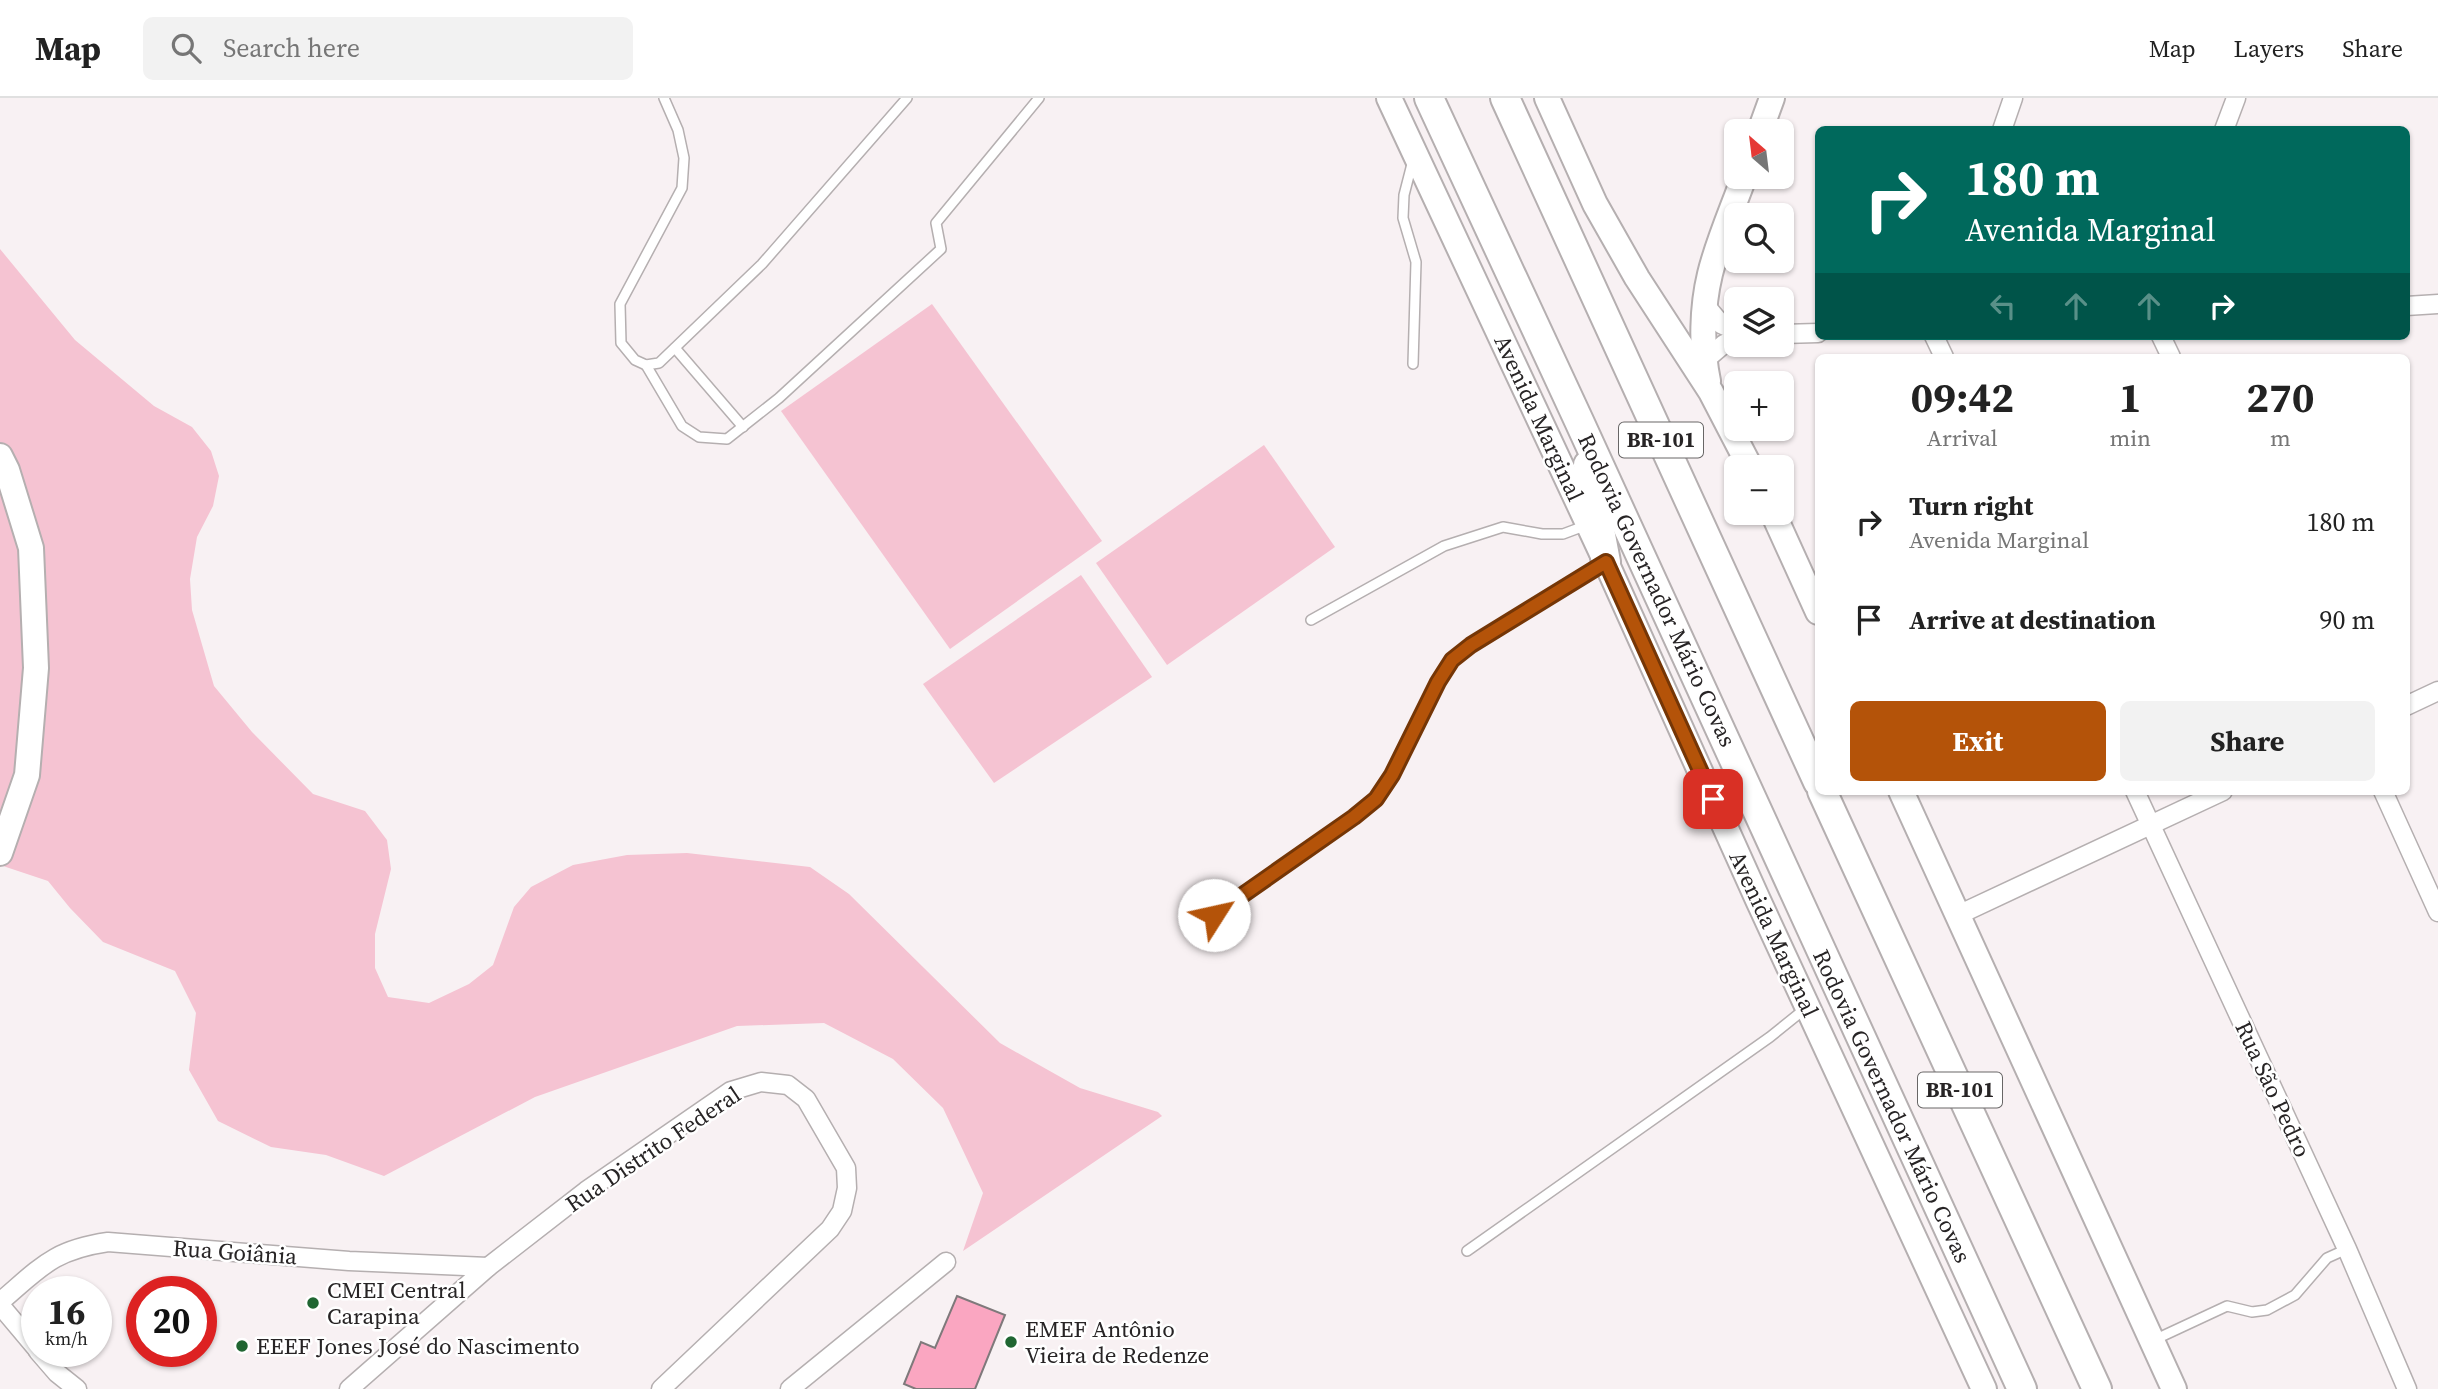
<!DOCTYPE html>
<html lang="en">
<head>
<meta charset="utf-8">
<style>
	:root { --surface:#fff; --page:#f2f2f2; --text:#222; --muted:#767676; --line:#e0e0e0; --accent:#b45309 }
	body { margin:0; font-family:"Source Serif 4",serif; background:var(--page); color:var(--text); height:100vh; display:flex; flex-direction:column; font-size:26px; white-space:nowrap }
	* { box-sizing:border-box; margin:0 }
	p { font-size:23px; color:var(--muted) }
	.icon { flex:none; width:38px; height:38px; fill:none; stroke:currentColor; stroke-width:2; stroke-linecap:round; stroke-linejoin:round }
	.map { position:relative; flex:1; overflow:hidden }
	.side { position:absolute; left:1815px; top:256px; width:595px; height:441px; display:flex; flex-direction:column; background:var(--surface); border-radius:10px; box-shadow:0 2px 5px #0004 }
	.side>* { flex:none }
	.banner { position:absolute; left:1815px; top:28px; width:595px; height:214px; border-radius:10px; box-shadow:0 2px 5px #0004; background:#00695c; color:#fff; overflow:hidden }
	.needle { width:46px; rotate:332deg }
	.fabs { position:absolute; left:1724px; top:21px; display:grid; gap:14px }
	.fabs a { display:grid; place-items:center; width:70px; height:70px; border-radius:10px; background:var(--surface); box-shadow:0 2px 5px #0004; font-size:35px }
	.speed { position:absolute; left:21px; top:1178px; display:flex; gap:14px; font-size:35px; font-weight:700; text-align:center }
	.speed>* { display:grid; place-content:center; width:91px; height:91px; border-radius:50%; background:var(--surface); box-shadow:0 2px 5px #0004; line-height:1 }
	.speed small { font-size:18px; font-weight:400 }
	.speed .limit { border:10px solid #d22; background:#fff; color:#111 }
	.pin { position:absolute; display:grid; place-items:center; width:60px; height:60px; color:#fff; margin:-30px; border-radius:14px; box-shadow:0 4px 10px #0006 }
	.me { position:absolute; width:77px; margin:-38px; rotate:55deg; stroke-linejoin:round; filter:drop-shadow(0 0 5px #0008) }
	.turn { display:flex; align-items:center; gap:24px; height:147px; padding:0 35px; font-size:32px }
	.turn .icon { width:91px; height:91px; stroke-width:2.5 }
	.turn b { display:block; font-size:49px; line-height:60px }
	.lanes { display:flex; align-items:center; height:66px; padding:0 35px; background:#0003; justify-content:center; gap:35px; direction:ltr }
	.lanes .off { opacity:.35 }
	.eta { display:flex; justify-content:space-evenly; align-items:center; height:119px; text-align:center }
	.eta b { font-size:42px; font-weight:700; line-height:49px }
	.button { display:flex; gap:14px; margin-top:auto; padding:14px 35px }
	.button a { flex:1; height:80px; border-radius:10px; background:var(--accent); color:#fff; font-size:28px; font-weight:700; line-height:80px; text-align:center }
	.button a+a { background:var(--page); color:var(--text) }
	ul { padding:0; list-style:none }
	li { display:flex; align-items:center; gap:21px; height:98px; padding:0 35px }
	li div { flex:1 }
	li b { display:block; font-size:26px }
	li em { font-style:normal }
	header { display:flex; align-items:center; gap:42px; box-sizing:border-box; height:98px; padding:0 35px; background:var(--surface); border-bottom:2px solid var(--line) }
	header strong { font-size:33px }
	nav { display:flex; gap:38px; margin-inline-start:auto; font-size:24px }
	.search { width:490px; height:63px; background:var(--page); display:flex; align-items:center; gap:18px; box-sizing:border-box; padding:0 24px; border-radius:10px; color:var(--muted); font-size:26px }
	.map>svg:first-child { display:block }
	.green { fill:#f5c3d2 }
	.building { fill:#faa6c1; stroke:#7f797b; stroke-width:2 }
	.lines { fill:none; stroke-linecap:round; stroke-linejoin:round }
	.lane-casing { stroke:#b5afb0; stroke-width:12 }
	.street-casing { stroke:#b5afb0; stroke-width:21 }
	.secondary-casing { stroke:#b5afb0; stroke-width:28 }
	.primary-casing { stroke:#b5afb0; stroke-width:32 }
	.lane { stroke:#fff; stroke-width:9 }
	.street { stroke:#fff; stroke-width:18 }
	.secondary { stroke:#fff; stroke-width:24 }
	.primary { stroke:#fff; stroke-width:28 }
	.route-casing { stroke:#753606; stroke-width:18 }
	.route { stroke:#b45309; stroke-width:12 }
	.poi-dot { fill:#206632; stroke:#fff; stroke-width:2.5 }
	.labels { text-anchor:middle; stroke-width:5; stroke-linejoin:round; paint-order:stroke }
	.shield { fill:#fff; stroke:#686666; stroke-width:2 }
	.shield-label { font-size:21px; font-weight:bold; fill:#272425 }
	.street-label { font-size:23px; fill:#272425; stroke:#fff }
	.poi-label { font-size:23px; fill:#272425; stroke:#fff; text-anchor:start }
</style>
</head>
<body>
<header>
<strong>Map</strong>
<div class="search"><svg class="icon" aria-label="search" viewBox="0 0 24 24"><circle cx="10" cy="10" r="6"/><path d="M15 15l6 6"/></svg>Search here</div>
<nav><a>Map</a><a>Layers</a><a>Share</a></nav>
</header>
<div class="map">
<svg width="2438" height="1291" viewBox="0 0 2438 1291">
	<rect width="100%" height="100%" fill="#f8f1f3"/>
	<g class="green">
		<path d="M0,151L75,242L154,308L192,329L211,353L219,378L213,408L197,439L190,481L192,512L214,588L252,634L313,696L365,713L387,742L391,771L375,836V870L388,899L429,905L469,886L493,867L514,809L531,789L573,767L627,757L687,755L810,769L849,796L1000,945L1080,990L1158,1014L1162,1018L963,1153L983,1095L943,1010L893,961L824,925L737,928L535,999L384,1078L326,1057L271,1049L218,1023L189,972L196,915L175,873L103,844L70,810L48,783L0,767Z"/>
		<path d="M932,206L1102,443L950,551L781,313Z"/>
		<path d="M1264,347L1335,449L1167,567L1096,465Z"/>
		<path d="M1081,477L1152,579L994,685L923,586Z"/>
	</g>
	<path class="building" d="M957,1198L1005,1217L975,1291H916L904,1286L921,1244L935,1250Z"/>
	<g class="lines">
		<defs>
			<g id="lane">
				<path d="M664,0L678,32L684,60L682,90L620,206L621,245L635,262L646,267L659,265L762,166L907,0"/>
				<path d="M675,250L743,329"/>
				<path d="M1413,266L1416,164L1403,120L1404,97L1413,62"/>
				<path d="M646,267L682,328L699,339L727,341L779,300L941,151L936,125L1039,0"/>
				<path d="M1311,522L1444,448L1503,429L1542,436H1563L1587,427"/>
				<path d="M1214,817L1354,719L1376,700L1392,677L1438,584L1452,562L1471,547L1603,466"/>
				<path d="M1467,1153L1770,939L1806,910"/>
				<path d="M2154,1242L2227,1208L2252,1214L2267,1212L2295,1197L2327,1160L2347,1151"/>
			</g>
			<g id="street">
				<path d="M2002,32L2013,0"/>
				<path d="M2224,32L2236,0"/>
				<path d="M1706,208L1721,226L1736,233"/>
				<path d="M2406,208L2438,206"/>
				<path d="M1782,236L1818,235"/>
				<path d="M1934,238L1944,259"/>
				<path d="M2161,238L2171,259"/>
				<path d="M1704,263L1724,246L1736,241"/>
				<path d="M2406,608L2438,593"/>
				<path d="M2135,693L2347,1151L2407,1291"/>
				<path d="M2383,693L2438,814"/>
				<path d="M1958,817L2223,693"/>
				<path d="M0,1204C41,1169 53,1152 108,1144L349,1163L488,1169"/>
				<path d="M0,1207L37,1251"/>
				<path d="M38,1253L57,1275L77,1291"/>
				<path d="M349,1291L488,1169L586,1093L731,993L761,984L788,987L806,1001L846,1070L847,1090L842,1113L830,1131L661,1291"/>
				<path d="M790,1291L946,1164"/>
			</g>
			<g id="secondary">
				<path d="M1389,0L1606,464L1758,802L1984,1291"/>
				<path d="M1547,0L1595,106L1637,180L1711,294L1750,369"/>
				<path d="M1760,33L1772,0"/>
				<path d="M1708,283C1701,250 1702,209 1710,176C1718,143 1733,110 1744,79"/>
				<path d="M0,358L7,372L31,450L36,570L27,677L0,755"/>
				<path d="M1773,415L1818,514"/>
				<path d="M1901,693L2174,1291"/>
			</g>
			<g id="primary">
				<path d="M1429,0L1579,323L2022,1291"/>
				<path d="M1505,0L1818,684"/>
				<path d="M1588,367L1606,464"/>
				<path d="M1822,693L2097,1291"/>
			</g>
		</defs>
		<use href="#lane" class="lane-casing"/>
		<use href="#street" class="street-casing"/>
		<use href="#secondary" class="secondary-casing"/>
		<use href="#primary" class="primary-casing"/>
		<use href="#lane" class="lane"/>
		<use href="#street" class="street"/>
		<use href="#secondary" class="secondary"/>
		<use href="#primary" class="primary"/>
	</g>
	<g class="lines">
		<defs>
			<path id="route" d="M1214,817L1354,719L1376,701L1392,677L1438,584L1452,562L1471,547L1606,464L1713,701"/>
		</defs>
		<use href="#route" class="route-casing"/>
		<use href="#route" class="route"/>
	</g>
	<g class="poi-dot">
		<circle cx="313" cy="1205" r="7"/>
		<circle cx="1011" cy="1244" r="7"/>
		<circle cx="242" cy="1248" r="7"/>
	</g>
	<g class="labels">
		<g class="shield">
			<rect x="1619" y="324.5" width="84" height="35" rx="5"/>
			<rect x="1918" y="974.5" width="84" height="35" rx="5"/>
		</g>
		<g class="shield-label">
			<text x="1661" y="349">BR-101</text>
			<text x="1960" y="999">BR-101</text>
		</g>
		<g class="street-label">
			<text transform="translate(1539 320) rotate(65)" y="8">Avenida Marginal</text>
			<text transform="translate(1657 492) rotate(65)" y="8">Rodovia Governador Mário Covas</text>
			<text transform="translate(1774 836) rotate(65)" y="8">Avenida Marginal</text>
			<text transform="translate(2273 991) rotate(65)" y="8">Rua São Pedro</text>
			<text transform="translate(1892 1008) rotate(65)" y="8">Rodovia Governador Mário Covas</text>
			<text transform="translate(653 1051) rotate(-34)" y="8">Rua Distrito Federal</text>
			<text transform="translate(235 1154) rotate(4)" y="8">Rua Goiânia</text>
		</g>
		<g class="poi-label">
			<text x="327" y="1200">CMEI Central<tspan x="327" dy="26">Carapina</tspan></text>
			<text x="1025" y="1239">EMEF Antônio<tspan x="1025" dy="26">Vieira de Redenze</tspan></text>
			<text x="256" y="1256">EEEF Jones José do Nascimento</text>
		</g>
	</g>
</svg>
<div class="fabs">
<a><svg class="needle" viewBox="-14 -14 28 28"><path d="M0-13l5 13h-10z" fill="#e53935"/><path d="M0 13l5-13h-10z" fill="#767676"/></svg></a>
<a><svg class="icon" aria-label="search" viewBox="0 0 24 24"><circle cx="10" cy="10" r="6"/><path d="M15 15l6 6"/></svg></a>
<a><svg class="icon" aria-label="layers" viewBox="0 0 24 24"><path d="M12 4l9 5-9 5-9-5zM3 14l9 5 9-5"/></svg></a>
<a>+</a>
<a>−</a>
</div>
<div class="speed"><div>16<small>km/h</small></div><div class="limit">20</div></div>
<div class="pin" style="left:1713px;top:701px;background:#d93025"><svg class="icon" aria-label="arrive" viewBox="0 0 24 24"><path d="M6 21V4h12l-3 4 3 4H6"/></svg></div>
<svg class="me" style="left:1214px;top:817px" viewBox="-20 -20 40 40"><circle r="19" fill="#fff"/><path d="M0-13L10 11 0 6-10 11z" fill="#b45309"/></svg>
<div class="banner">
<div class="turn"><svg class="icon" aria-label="right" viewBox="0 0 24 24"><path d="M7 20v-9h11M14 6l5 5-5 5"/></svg><div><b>180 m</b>Avenida Marginal</div></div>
<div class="lanes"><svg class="icon off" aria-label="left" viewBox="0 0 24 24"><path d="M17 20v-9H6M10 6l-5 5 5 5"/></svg><svg class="icon off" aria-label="ahead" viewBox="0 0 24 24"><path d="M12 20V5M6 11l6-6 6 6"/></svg><svg class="icon off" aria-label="ahead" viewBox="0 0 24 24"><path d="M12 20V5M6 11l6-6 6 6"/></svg><svg class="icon" aria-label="right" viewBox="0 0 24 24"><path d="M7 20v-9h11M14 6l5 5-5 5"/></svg></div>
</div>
<section class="side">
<div class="eta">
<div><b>09:42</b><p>Arrival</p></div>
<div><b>1</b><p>min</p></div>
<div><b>270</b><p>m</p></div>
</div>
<ul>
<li><svg class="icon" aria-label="right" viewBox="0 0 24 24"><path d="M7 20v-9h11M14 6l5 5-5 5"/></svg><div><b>Turn right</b><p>Avenida Marginal</p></div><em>180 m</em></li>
<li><svg class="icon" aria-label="arrive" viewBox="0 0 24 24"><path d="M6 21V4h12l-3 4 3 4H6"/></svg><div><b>Arrive at destination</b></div><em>90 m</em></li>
</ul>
<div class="button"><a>Exit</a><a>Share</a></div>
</section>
</div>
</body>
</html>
